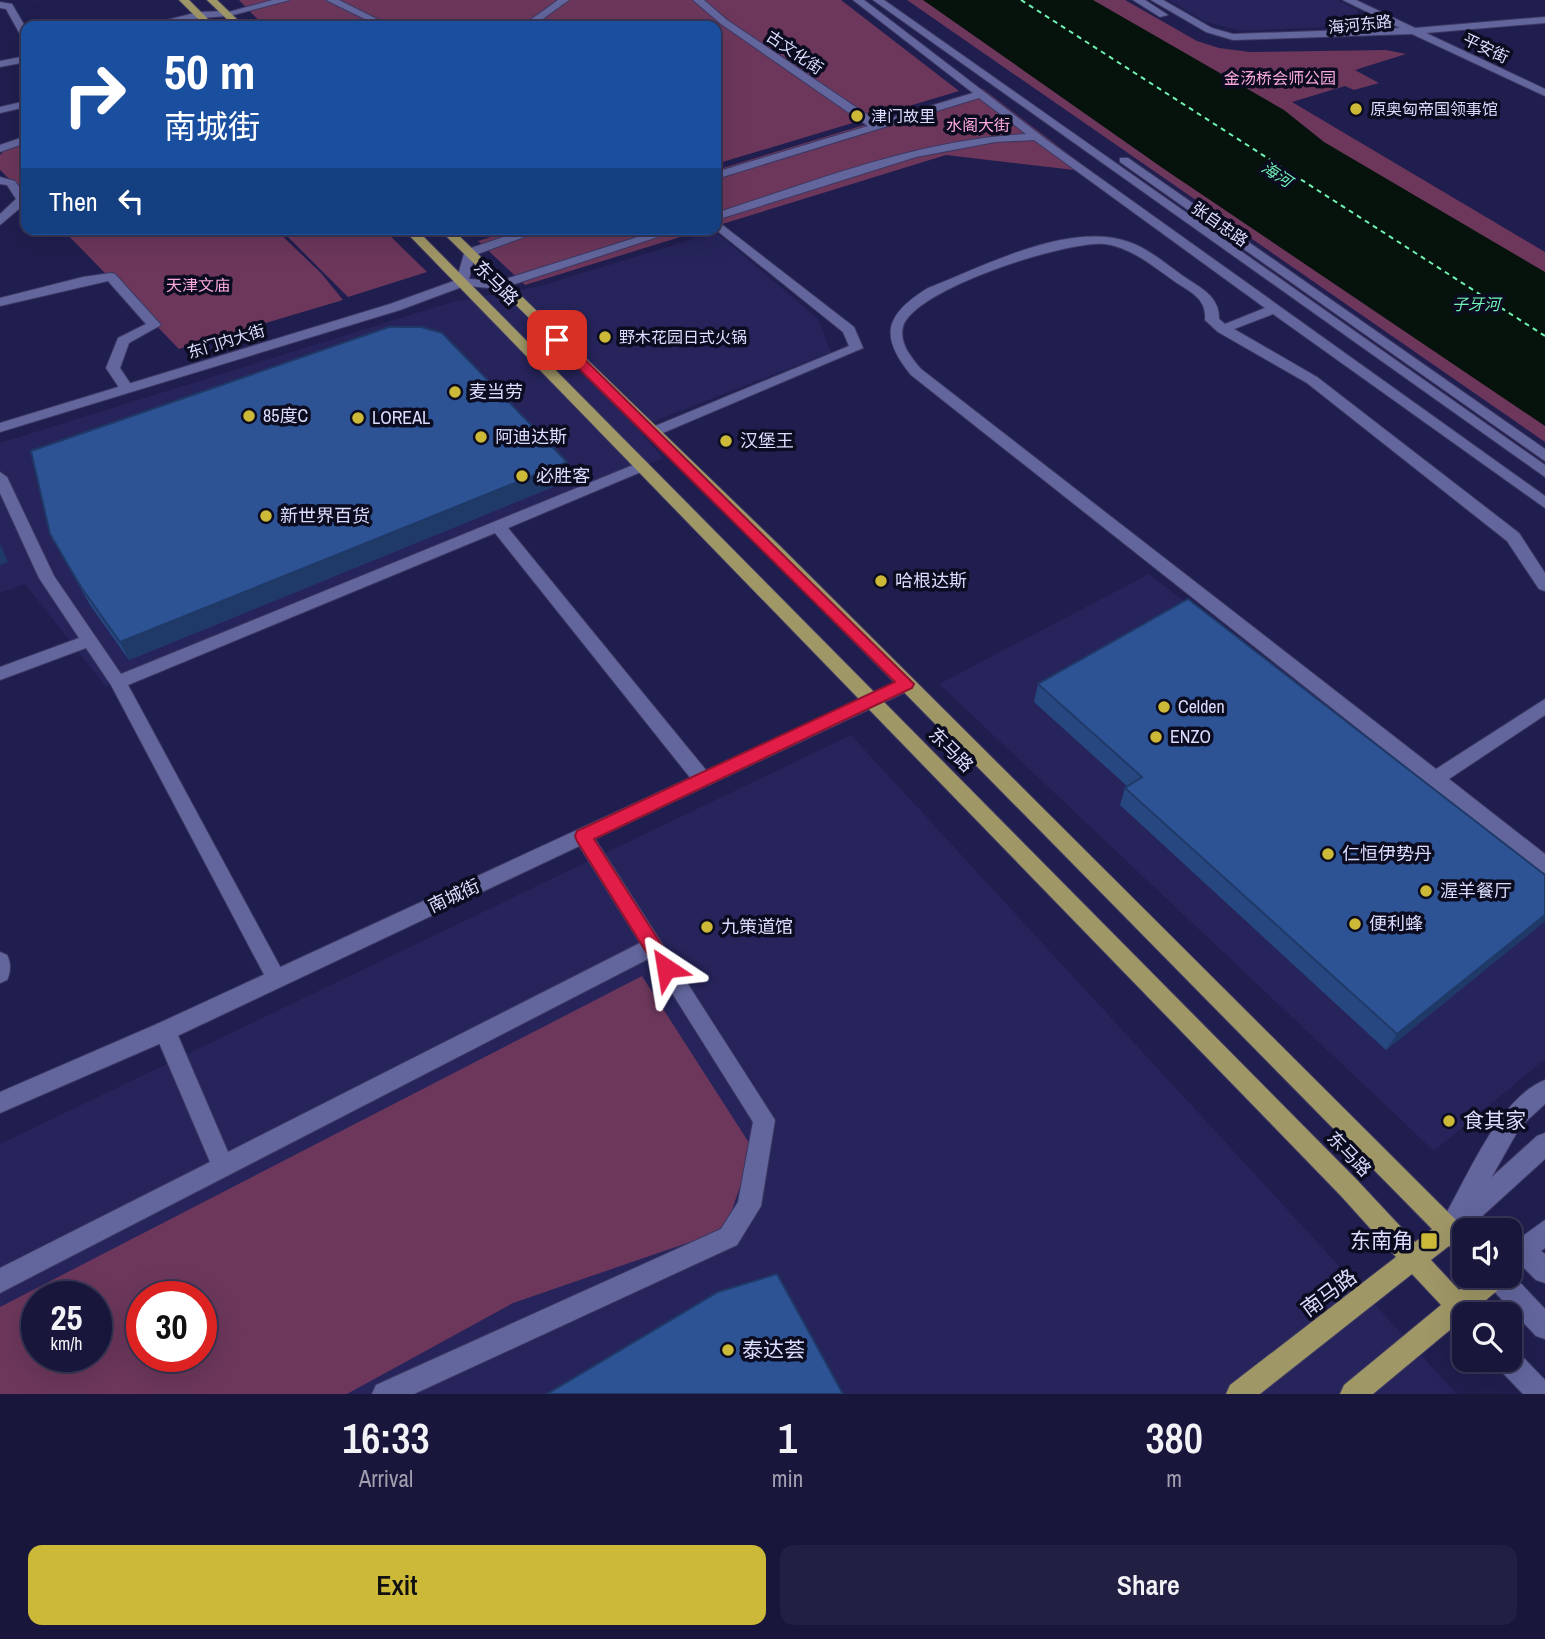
<!DOCTYPE html>
<html lang="en">
<head>
<meta charset="utf-8">
<style>
	:root { --surface:#18163a; --page:#211f42; --text:#f1f3f6; --muted:#9f9faf; --line:#363554; --accent:#ccb938 }
	body { margin:0; font-family:"Archivo Narrow","Noto Sans SC",sans-serif; background:var(--page); color:var(--text); height:100vh; display:flex; flex-direction:column; font-size:26px; white-space:nowrap }
	* { box-sizing:border-box; margin:0 }
	p { font-size:23px; color:var(--muted) }
	.icon { flex:none; width:38px; height:38px; fill:none; stroke:currentColor; stroke-width:2; stroke-linecap:round; stroke-linejoin:round }
	.map { position:relative; height:1394px; overflow:hidden }
	.panel { display:flex; flex-direction:column; background:var(--surface); flex:1 }
	.panel>* { flex:none }
	.guide { position:absolute; left:21px; top:21px; width:700px; height:214px; border-radius:14px; box-shadow:0 7px 28px #0002,0 0 0 2px var(--line); background:#1a4fa0; color:#fff; overflow:hidden }
	.buttons { position:absolute; left:1452px; top:1218px; display:grid; gap:14px }
	.buttons a { display:grid; place-items:center; width:70px; height:70px; border-radius:14px; background:var(--surface); box-shadow:0 7px 28px #0002,0 0 0 2px var(--line); font-size:35px }
	.speed { position:absolute; left:21px; top:1281px; display:flex; gap:14px; font-size:35px; font-weight:700; text-align:center }
	.speed>* { display:grid; place-content:center; width:91px; height:91px; border-radius:50%; background:var(--surface); box-shadow:0 7px 28px #0002,0 0 0 2px var(--line); line-height:1 }
	.speed small { font-size:18px; font-weight:400 }
	.speed .limit { border:10px solid #d22; background:#fff; color:#111 }
	.pin { position:absolute; display:grid; place-items:center; width:60px; height:60px; color:#fff; margin:-30px; border-radius:14px; box-shadow:0 4px 10px #0006 }
	.me { position:absolute; width:77px; margin:-38px; rotate:327deg; stroke-linejoin:round; filter:drop-shadow(0 0 5px #0008) }
	.turn { display:flex; align-items:center; gap:24px; height:147px; padding:0 28px; font-size:32px }
	.turn .icon { width:91px; height:91px; stroke-width:2.5 }
	.turn b { display:block; font-size:49px; line-height:60px }
	.then { display:flex; align-items:center; height:66px; padding:0 28px; background:#0003; gap:14px; font-size:26px }
	.eta { display:flex; justify-content:space-evenly; align-items:center; height:119px; text-align:center }
	.eta b { font-size:42px; font-weight:600; line-height:49px }
	.button { display:flex; gap:14px; margin-top:auto; padding:14px 28px }
	.button a { flex:1; height:80px; border-radius:14px; background:var(--accent); color:#111; font-size:28px; font-weight:600; line-height:80px; text-align:center }
	.button a+a { background:var(--page); color:var(--text) }
	.map>svg:first-child { display:block }
	.built { fill:#26245b; fill-rule:evenodd }
	.green { fill:#6c375b; fill-rule:evenodd }
	.water { fill:#06130c }
	.lines { fill:none; stroke-linecap:round; stroke-linejoin:round }
	.ferry { stroke:#70f4b6; stroke-width:2; stroke-dasharray:5 4.5; stroke-linecap:butt }
	.street-casing { stroke:#3d3863; stroke-width:2 }
	.secondary-casing { stroke:#3d3863; stroke-width:2 }
	.primary-casing { stroke:#3d3863; stroke-width:2 }
	.street { fill:#63669d; fill-rule:evenodd }
	.secondary { fill:#63669d; fill-rule:evenodd }
	.primary { fill:#a09767; fill-rule:evenodd }
	.wall { fill:#274780 }
	.shaded-wall { fill:#203a68 }
	.building { fill:#2d5395; stroke:#203a68; stroke-width:2 }
	.route { fill:#e11d48; stroke:#92132f; stroke-width:2 }
	.poi-dot { fill:#ccb938; stroke:#0c0c21; stroke-width:2.5 }
	.labels { text-anchor:middle; stroke-width:7; stroke-linejoin:round; paint-order:stroke }
	.far-street-label { font-size:16px; fill:#daddfd; stroke:#0c0c21 }
	.far-park-label { font-size:16px; fill:#fba8de; stroke:#0c0c21 }
	.far-poi-label { font-size:16px; fill:#daddfd; stroke:#0c0c21; text-anchor:start }
	.far-water-label { font-size:16px; font-style:italic; fill:#70f4b6; stroke:#0c0c21 }
	.street-label { font-size:18px; fill:#daddfd; stroke:#0c0c21 }
	.poi-label { font-size:18px; fill:#daddfd; stroke:#0c0c21; text-anchor:start }
	.near-poi-label { font-size:21px; fill:#daddfd; stroke:#0c0c21; text-anchor:start }
	.near-street-label { font-size:21px; fill:#daddfd; stroke:#0c0c21 }
</style>
</head>
<body>
<div class="map">
<svg width="1545" height="1394" viewBox="0 0 1545 1394">
	<rect width="100%" height="100%" fill="#201e4e"/>
	<g class="built">
		<path d="M1169,0H1337L1358,10L1357,19L1345,26L1241,31L1206,22Z"/>
		<path d="M716,232L818,319L831,352L637,428L663,458L106,687L25,584L0,593V443L452,302L537,287Z"/>
		<path d="M1149,574L1545,880V1059L1434,1151L939,684Z"/>
		<path d="M851,735L1457,1394H0V1144ZM37,1297H96V1356H37ZM142,1297H201V1356H142Z"/>
	</g>
	<g class="green">
		<path d="M239,0H841L959,91L716,164V26H264Z"/>
		<path d="M907,0H1125L1197,41L1219,48L1250,52L1386,50L1406,54L1355,70L1379,83L1354,90L1345,86L1292,102L1545,252V442Z"/>
		<path d="M983,89L1092,172L946,155L716,226V170Z"/>
		<path d="M26,141V195L0,170V155L10,145Z"/>
		<path d="M62,229H275L321,273L343,300L179,349Z"/>
		<path d="M280,229H383L427,272L348,297Z"/>
		<path d="M517,229H706L525,285L478,241Z"/>
		<path d="M642,976L753,1149L725,1230L513,1303L347,1394H0V1307ZM37,1297H96V1356H37ZM142,1297H201V1356H142Z"/>
	</g>
	<path class="water" d="M923,0H1093L1284,110L1324,142L1545,272V426L1164,169Z"/>
	<g class="lines">
		<path class="ferry" d="M1021,0L1545,336"/>
		<defs>
			<g id="street">
				<path d="M273,0H290L226,17L221,14Z"/>
				<path d="M326,0H339L391,26H379Z"/>
				<path d="M558,0H569L533,26H522Z"/>
				<path d="M693,0H704L727,20L878,122L973,93L853,0H864L1047,140L1545,496V508L1273,314L1234,329L1317,377L1519,533L1545,573V591L1539,589L1507,541L1307,383L1218,332L1205,320C1207,298 1190,292 1174,281C1153,266 1132,248 1105,244C1068,240 913,289 903,327C899,343 911,357 921,369L1436,769L1545,699V715L1449,779L1545,854V873L1538,871L911,375C878,335 886,314 928,288C985,266 1068,221 1129,242C1149,249 1166,264 1183,276C1199,287 1220,296 1219,319L1225,324L1265,308L1034,140L995,142L916,157L716,220L854,327L863,348L658,435H648V429L849,346L843,332L715,229L716,213C818,180 918,140 1026,134L979,98L716,179V172L868,126L721,24Z"/>
				<path d="M0,2L12,4L26,28V39L21,36L6,9L0,8Z"/>
				<path d="M26,101V107L0,113V107Z"/>
				<path d="M26,136V143L0,152V145Z"/>
				<path d="M0,177L15,181L26,197V203L0,225V214L16,199L7,185L0,184Z"/>
				<path d="M527,229H546L475,255L469,279L499,281L663,229H682L500,289L457,285L456,282L465,250Z"/>
				<path d="M111,273L115,274L161,325L129,343L120,368L134,389L127,393L122,392L106,368L118,338L146,324L108,281L0,306V298L83,277Z"/>
				<path d="M643,461L648,463V469L508,528L710,775L712,780L710,785H696L495,533L128,685L283,972L286,978L283,984L276,987L269,984L111,685L86,648L0,680V667L79,638L39,578L0,493V472L7,477L54,576L121,674Z"/>
				<path d="M583,828L590,831L775,1120L761,1206L737,1245L414,1394H372L376,1385L721,1229L738,1202L753,1122L650,958L0,1293V1268L210,1162L154,1031L157,1024L165,1021L173,1024L228,1152L640,943L573,836L576,831Z"/>
				<path d="M0,952L7,955C11,963 11,972 7,980L0,983Z"/>
				<path d="M1545,1080V1104L1520,1127L1464,1226L1456,1230L1448,1226L1444,1218L1448,1210C1470,1171 1501,1097 1545,1080Z"/>
			</g>
			<g id="secondary">
				<path d="M873,0H884L1545,465V477Z"/>
				<path d="M1133,0H1145L1168,15L1160,17Z"/>
				<path d="M1151,0H1163L1212,28L1233,34L1400,28L1343,0H1356L1415,28L1545,17V23L1426,33L1545,89V96L1412,34L1233,40L1206,32Z"/>
				<path d="M226,11L231,14L229,16L199,18L160,26H142L199,12Z"/>
				<path d="M26,56V62L0,67V61Z"/>
				<path d="M1120,158H1128L1545,449V461L1120,162Z"/>
				<path d="M462,278L468,282L467,285L400,310L0,432V423L390,304Z"/>
				<path d="M906,678L912,679L915,684L912,689L173,1038L0,1113V1092L157,1024Z"/>
				<path d="M1545,1133V1159L1457,1239L1449,1243L1441,1239L1437,1231L1441,1223L1537,1136Z"/>
				<path d="M1545,1220V1248L1541,1251L1545,1254V1283L1536,1280L1523,1267L1512,1274L1545,1309V1339L1536,1336L1488,1285L1485,1276H1510V1239L1520,1238Z"/>
				<path d="M1510,1348L1517,1351L1545,1380V1394H1523L1499,1369L1496,1360H1510Z"/>
			</g>
			<g id="primary">
				<path d="M179,0H189L215,26H205Z"/>
				<path d="M207,0H217L244,26H234Z"/>
				<path d="M403,229H416L1357,1180L1415,1242L1432,1229L767,553L439,229H452L779,545L1466,1230L1465,1258L1449,1246L1431,1260L1459,1290L1476,1276H1507L1504,1285L1373,1394H1340L1344,1385L1441,1305L1412,1274L1260,1394H1226L1230,1385L1396,1257L1341,1196Z"/>
			</g>
		</defs>
		<use href="#street" class="street-casing"/>
		<use href="#secondary" class="secondary-casing"/>
		<use href="#primary" class="primary-casing"/>
		<use href="#street" class="street"/>
		<use href="#secondary" class="secondary"/>
		<use href="#primary" class="primary"/>
	</g>
	<g class="wall">
		<path d="M570,480L129,660L90,605L50,534Z"/>
		<path d="M1038,684L1545,875V921L1386,1050L1120,805L1125,788L1127,786L1034,702Z"/>
	</g>
	<g class="shaded-wall">
		<path d="M567,462L570,480L129,660L120,642Z"/>
		<path d="M0,544L8,562L0,565Z"/>
		<path d="M1545,915V921L1386,1050L1397,1034Z"/>
	</g>
	<g class="building">
		<path d="M389,327H421L442,333L567,462L120,642L81,587L50,534L31,451Z"/>
		<path d="M1188,599L1545,875V915L1397,1034L1125,788L1142,777L1038,684Z"/>
		<path d="M777,1274L843,1394H547L718,1292Z"/>
	</g>
	<path class="route" d="M553,337H562L914,684L912,688L594,839L673,963L676,968L673,974H660L577,841L575,836L577,831L895,682L553,343Z"/>
	<g class="poi-dot">
		<circle cx="1356" cy="109" r="7"/>
		<circle cx="857" cy="116" r="7"/>
		<circle cx="605" cy="337" r="7"/>
		<circle cx="455" cy="392" r="7"/>
		<circle cx="249" cy="416" r="7"/>
		<circle cx="358" cy="418" r="7"/>
		<circle cx="481" cy="437" r="7"/>
		<circle cx="726" cy="441" r="7"/>
		<circle cx="522" cy="476" r="7"/>
		<circle cx="266" cy="516" r="7"/>
		<circle cx="881" cy="581" r="7"/>
		<circle cx="1164" cy="707" r="7"/>
		<circle cx="1156" cy="737" r="7"/>
		<circle cx="1328" cy="854" r="7"/>
		<circle cx="1426" cy="891" r="7"/>
		<circle cx="1355" cy="924" r="7"/>
		<circle cx="707" cy="927" r="7"/>
		<circle cx="1449" cy="1121" r="7"/>
		<rect x="1420" y="1232" width="18" height="18" rx="3.5"/>
		<circle cx="728" cy="1350" r="7"/>
	</g>
	<g class="labels">
		<g class="far-street-label">
			<text transform="translate(1360 24) rotate(-6)" y="6">海河东路</text>
			<text transform="translate(1486 48) rotate(25)" y="6">平安街</text>
			<text transform="translate(795 52) rotate(34)" y="6">古文化街</text>
			<text transform="translate(1220 224) rotate(35)" y="6">张自忠路</text>
			<text transform="translate(226 341) rotate(-17)" y="6">东门内大街</text>
		</g>
		<g class="far-park-label">
			<text x="1280" y="84">金汤桥会师公园</text>
			<text x="978" y="131">水阁大街</text>
			<text x="198" y="291">天津文庙</text>
		</g>
		<g class="far-poi-label">
			<text x="1370" y="115">原奥匈帝国领事馆</text>
			<text x="871" y="122">津门故里</text>
			<text x="619" y="343">野木花园日式火锅</text>
		</g>
		<g class="far-water-label">
			<text transform="translate(1277 174) rotate(33)" y="6">海河</text>
			<text x="1476" y="310">子牙河</text>
		</g>
		<g class="street-label">
			<text transform="translate(496 283) rotate(45)" y="6">东马路</text>
			<text transform="translate(951 750) rotate(45)" y="6">东马路</text>
			<text transform="translate(454 896) rotate(-25)" y="6">南城街</text>
			<text transform="translate(1349 1154) rotate(46)" y="6">东马路</text>
		</g>
		<g class="poi-label">
			<text x="469" y="398">麦当劳</text>
			<text x="263" y="422">85度C</text>
			<text x="372" y="424">LOREAL</text>
			<text x="495" y="443">阿迪达斯</text>
			<text x="740" y="447">汉堡王</text>
			<text x="536" y="482">必胜客</text>
			<text x="280" y="522">新世界百货</text>
			<text x="895" y="587">哈根达斯</text>
			<text x="1178" y="713">Celden</text>
			<text x="1170" y="743">ENZO</text>
			<text x="1342" y="860">仁恒伊势丹</text>
			<text x="1440" y="897">渥羊餐厅</text>
			<text x="1369" y="930">便利蜂</text>
			<text x="721" y="933">九策道馆</text>
		</g>
		<g class="near-poi-label">
			<text x="1463" y="1128">食其家</text>
			<text x="1413" y="1248" text-anchor="end">东南角</text>
			<text x="742" y="1357">泰达荟</text>
		</g>
		<g class="near-street-label">
			<text transform="translate(1329 1293) rotate(-37)" y="7">南马路</text>
		</g>
	</g>
</svg>
<div class="buttons">
<a><svg class="icon" aria-label="sound" viewBox="0 0 24 24"><path d="M4 9h4l5-4v14l-5-4H4zM17 9q2 3 0 6"/></svg></a>
<a><svg class="icon" aria-label="search" viewBox="0 0 24 24"><circle cx="10" cy="10" r="6"/><path d="M15 15l6 6"/></svg></a>
</div>
<div class="speed"><div>25<small>km/h</small></div><div class="limit">30</div></div>
<div class="pin" style="left:557px;top:340px;background:#d93025"><svg class="icon" aria-label="arrive" viewBox="0 0 24 24"><path d="M6 21V4h12l-3 4 3 4H6"/></svg></div>
<svg class="me" style="left:666px;top:968px" viewBox="-20 -20 40 40"><path d="M0-17L14 15 0 8-14 15z" fill="#e11d48" stroke="#fff" stroke-width="4"/></svg>
<div class="guide">
<div class="turn"><svg class="icon" aria-label="right" viewBox="0 0 24 24"><path d="M7 20v-9h11M14 6l5 5-5 5"/></svg><div><b>50 m</b>南城街</div></div>
<div class="then">Then<svg class="icon" aria-label="left" viewBox="0 0 24 24"><path d="M17 20v-9H6M10 6l-5 5 5 5"/></svg></div>
</div>
</div>
<section class="panel">
<div class="eta">
<div><b>16:33</b><p>Arrival</p></div>
<div><b>1</b><p>min</p></div>
<div><b>380</b><p>m</p></div>
</div>
<div class="button"><a>Exit</a><a>Share</a></div>
</section>
</body>
</html>
